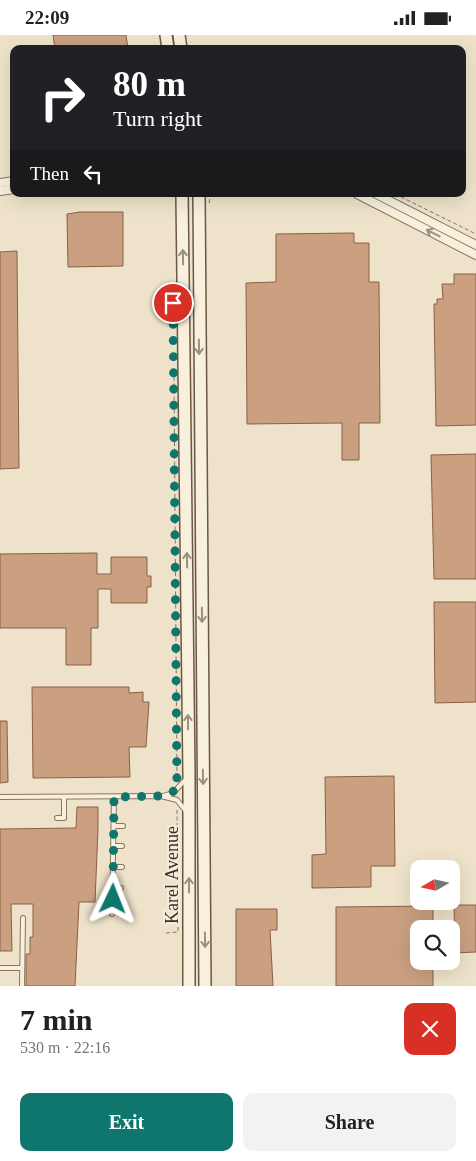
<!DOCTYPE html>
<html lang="en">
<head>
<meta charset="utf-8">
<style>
	:root { --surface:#fff; --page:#f2f2f2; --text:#222; --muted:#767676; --accent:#0f766e }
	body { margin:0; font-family:Georgia,serif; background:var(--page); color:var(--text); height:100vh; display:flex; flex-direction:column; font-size:19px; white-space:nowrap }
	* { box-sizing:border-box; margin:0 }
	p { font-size:16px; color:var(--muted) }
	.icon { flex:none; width:28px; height:28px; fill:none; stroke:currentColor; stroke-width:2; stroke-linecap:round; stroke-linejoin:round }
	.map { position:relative; height:951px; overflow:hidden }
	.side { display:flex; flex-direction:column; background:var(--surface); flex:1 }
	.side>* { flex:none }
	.hud { position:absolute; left:10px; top:10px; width:456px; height:152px; border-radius:10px; box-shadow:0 5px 20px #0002; background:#202124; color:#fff; overflow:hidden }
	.needle { width:32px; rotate:261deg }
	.controls { position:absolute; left:410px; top:825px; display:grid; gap:10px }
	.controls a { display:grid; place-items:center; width:50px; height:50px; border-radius:10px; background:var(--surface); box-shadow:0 5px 20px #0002; font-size:25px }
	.pin { position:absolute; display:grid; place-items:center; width:42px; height:42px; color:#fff; margin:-21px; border:2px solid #fff; border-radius:50%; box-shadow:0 1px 5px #0007 }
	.me { position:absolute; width:55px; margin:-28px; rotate:2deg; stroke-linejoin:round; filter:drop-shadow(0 0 4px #0008) }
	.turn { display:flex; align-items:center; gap:18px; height:105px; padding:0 20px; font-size:22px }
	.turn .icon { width:65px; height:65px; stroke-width:2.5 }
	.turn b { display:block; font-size:35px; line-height:42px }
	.then { display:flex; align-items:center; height:48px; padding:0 20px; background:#0003; gap:10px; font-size:19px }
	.round { display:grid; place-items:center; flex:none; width:52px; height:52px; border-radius:10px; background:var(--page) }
	.overview { display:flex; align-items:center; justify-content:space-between; height:85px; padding:0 20px }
	h1 { font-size:30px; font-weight:600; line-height:38px }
	.primary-button { display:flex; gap:10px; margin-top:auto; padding:10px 20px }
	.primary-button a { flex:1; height:58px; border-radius:10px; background:var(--accent); color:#fff; font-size:20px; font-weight:600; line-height:58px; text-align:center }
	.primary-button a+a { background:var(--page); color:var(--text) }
	.status { display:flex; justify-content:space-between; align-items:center; height:35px; padding:0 25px; background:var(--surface); direction:ltr }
	.status svg { height:14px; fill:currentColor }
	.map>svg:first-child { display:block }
	.building { fill:#caa081; stroke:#886045 }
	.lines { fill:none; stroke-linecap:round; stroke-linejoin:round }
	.service-casing { stroke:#8a765f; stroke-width:6 }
	.minor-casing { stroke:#8a765f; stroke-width:10 }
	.secondary-casing { stroke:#6c5742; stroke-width:14 }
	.path { stroke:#8a765f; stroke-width:1; stroke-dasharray:4 2.5; stroke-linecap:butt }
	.service { stroke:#f8f0dd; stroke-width:4 }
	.minor { stroke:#f8f0dd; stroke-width:8 }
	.secondary { stroke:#f8f0dd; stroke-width:11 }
	.oneway { stroke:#9a8f80 }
	.route { stroke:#0f766e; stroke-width:9; stroke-dasharray:0 16.2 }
	.labels { text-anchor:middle; stroke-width:4; stroke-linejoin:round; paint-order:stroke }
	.street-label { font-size:18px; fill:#3b2e22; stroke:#f5edda }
</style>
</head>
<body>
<div class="status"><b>22:09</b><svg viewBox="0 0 49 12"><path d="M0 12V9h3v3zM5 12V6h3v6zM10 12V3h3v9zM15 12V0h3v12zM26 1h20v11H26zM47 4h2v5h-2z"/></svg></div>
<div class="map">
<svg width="476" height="951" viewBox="0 0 476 951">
	<rect width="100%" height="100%" fill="#eee3ca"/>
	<g class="building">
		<path d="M53,0H126L128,14H55Z"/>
		<path d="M80,177H123V231L68,232L67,179Z"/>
		<path d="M354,198V208H369V247H379L380,388H359V425H342V388L247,389L246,248L276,247V199Z"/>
		<path d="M17,216L19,433L0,434V217Z"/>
		<path d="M454,239H476V390L436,391L434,269H437V264H443L442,249H454Z"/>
		<path d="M476,419V544H434L431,420Z"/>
		<path d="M97,518V539H111V522H147V541H151V552H147V568H111V554H98V593H91V630H66V593H0V519Z"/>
		<path d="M434,567H476V667L435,668Z"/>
		<path d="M32,652H129V658L143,657V667H149L146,712H129L130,742L33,743Z"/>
		<path d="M0,686H7L8,747L0,748Z"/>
		<path d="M394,741L395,831H371V852L312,853V820L326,819L325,742Z"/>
		<path d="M77,772H98V794L95,867H79L75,951H26V919H30V902H33V869H11L12,916H0V794L76,793Z"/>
		<path d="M454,870H476V917L455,918Z"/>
		<path d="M433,871V894H419V926H433V951H336V872Z"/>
		<path d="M236,874H277V895H270L273,951H236Z"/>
	</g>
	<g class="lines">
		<defs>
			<g id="service">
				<path d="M163,761L173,758L187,743"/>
				<path d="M0,762L161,761L177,765L185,775"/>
				<path d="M57,783H64V762"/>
				<path d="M115,791H123"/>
				<path d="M114,811H122"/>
				<path d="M114,832H122"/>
				<path d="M113,853H121"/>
				<path d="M112,874H121"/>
				<path d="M112,879L114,762"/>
				<path d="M0,933H22"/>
				<path d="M22,951L23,883"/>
			</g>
			<g id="minor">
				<path d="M0,148L14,146"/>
				<path d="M0,156L14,154"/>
				<path d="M357,159L476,220"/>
				<path d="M376,159L476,210"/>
			</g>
			<g id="secondary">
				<path d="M166,0L168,14"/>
				<path d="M179,0L181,14"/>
				<path d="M182,159L189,740V951"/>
				<path d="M199,159L205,951"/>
			</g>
		</defs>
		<use href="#service" class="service-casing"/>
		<use href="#minor" class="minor-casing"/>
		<use href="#secondary" class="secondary-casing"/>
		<g class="path">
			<path d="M395,159L476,199"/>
			<path d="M209,168L211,159"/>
			<path d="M174,342L177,746"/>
			<path d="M166,898L178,897L177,775"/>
		</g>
		<use href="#service" class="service"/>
		<use href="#minor" class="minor"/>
		<use href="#secondary" class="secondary"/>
	</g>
	<defs><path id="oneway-shaft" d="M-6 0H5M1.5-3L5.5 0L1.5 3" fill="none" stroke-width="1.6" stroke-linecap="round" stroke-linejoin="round" transform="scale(1.25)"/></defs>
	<g class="oneway">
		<use href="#oneway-shaft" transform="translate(433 198) rotate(-153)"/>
		<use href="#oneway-shaft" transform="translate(183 222) rotate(-91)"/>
		<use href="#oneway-shaft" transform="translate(199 312) rotate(89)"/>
		<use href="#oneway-shaft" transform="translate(187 525) rotate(-91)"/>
		<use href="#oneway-shaft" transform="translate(202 580) rotate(89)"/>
		<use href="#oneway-shaft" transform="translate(188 687) rotate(-91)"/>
		<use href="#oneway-shaft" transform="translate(203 742) rotate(89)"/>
		<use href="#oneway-shaft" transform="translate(189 850) rotate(-90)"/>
		<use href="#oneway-shaft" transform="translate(205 905) rotate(89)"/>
	</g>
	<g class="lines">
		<path class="route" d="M113,864L114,762L160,761L177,755L173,268"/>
	</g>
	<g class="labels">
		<g class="street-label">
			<text transform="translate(172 840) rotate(-90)" y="6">Karel Avenue</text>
		</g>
	</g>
</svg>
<div class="controls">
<a><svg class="needle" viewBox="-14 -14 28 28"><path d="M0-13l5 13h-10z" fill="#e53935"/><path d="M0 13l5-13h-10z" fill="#767676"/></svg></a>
<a><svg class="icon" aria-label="search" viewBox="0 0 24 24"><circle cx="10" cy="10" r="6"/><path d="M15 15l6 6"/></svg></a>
</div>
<div class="pin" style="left:173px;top:268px;background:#d93025"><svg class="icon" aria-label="arrive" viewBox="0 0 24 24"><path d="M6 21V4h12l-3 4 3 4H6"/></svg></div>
<svg class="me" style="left:113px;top:864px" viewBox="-20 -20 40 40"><path d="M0-17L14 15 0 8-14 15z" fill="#0f766e" stroke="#fff" stroke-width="4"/></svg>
<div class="hud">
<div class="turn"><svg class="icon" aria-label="right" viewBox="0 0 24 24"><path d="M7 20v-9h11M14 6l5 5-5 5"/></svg><div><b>80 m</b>Turn right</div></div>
<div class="then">Then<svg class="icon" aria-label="left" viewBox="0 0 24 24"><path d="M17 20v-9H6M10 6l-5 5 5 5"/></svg></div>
</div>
</div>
<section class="side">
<div class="overview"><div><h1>7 min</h1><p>530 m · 22:16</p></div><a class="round" style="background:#d93025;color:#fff"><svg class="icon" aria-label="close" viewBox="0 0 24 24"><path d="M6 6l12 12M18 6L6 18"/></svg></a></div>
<div class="primary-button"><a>Exit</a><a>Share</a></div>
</section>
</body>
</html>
